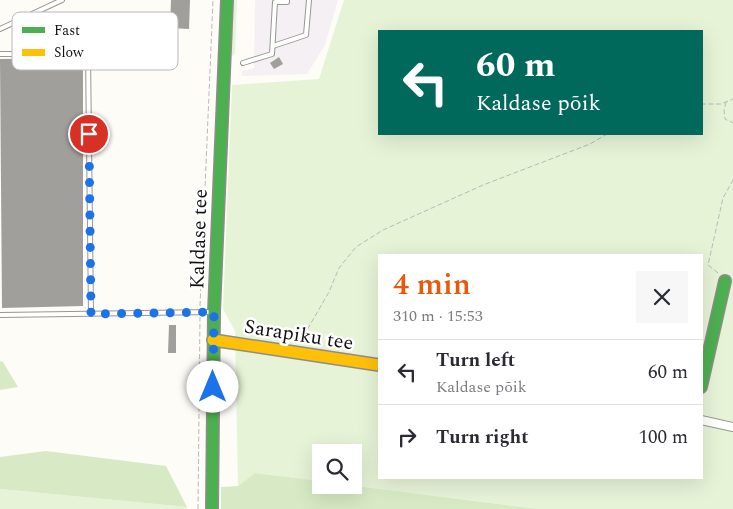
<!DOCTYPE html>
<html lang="en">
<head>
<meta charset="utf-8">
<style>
	:root { --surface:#fff; --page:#f7f7f7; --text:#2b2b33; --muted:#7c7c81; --line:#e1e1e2; --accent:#ea580c }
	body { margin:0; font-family:Spectral,serif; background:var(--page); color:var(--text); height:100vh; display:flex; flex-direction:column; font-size:19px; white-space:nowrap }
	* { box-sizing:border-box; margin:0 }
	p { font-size:16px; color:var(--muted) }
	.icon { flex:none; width:28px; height:28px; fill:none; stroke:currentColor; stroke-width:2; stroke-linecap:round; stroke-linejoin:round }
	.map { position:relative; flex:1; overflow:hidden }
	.drawer { position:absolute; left:378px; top:254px; width:325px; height:225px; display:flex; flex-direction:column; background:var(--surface); border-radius:0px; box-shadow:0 5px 20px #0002 }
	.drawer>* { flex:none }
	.banner { position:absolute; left:378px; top:30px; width:325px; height:105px; border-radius:0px; box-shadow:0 5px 20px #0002; background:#00695c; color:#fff; overflow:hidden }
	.tools { position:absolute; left:312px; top:444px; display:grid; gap:10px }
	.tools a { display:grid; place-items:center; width:50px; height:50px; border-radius:0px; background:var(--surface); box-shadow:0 5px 20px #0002; font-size:25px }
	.pin { position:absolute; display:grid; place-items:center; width:42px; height:42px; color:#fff; margin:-21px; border:2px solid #fff; border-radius:50%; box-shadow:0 1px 5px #0007 }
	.me { position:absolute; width:55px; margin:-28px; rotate:0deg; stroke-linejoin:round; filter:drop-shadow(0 0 4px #0008) }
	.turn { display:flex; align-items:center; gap:18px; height:105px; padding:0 15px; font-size:22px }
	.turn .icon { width:65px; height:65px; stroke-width:2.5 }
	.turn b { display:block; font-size:35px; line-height:42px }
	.round { display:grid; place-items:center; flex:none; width:52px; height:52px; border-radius:0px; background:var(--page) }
	.overview { display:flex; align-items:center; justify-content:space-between; height:85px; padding:0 15px }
	h1 { font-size:30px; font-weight:600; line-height:38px; color:var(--accent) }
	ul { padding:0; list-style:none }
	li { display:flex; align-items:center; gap:15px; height:65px; padding:0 15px; border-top:1px solid var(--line) }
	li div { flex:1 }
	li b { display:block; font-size:19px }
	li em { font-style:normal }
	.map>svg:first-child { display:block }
	.industrial { fill:#f5f0f3 }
	.green { fill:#e7f3d7; fill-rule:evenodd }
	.forest { fill:#d8eac5 }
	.building { fill:#a19f9c }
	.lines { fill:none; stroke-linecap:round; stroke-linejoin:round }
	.lane-casing { stroke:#979795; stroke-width:6 }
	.street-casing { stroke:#979795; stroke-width:10 }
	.fast-casing { stroke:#8e8d8b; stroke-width:14 }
	.slow-casing { stroke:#8e8d8b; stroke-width:14 }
	.path { stroke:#b9b9b8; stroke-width:1; stroke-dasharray:5 2.5; stroke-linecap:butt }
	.lane { stroke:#fffffe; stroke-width:4 }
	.street { stroke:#fffffe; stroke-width:8 }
	.fast { stroke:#4caf50; stroke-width:11 }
	.slow { stroke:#ffc107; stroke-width:11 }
	.route { stroke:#1a73e8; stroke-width:9; stroke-dasharray:0 16.2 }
	.labels { text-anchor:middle; stroke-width:5; stroke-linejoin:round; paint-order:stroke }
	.street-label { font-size:20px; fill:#111; stroke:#fff }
	.key { fill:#fff; stroke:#b8b8b8; stroke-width:1 }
	.key-label { font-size:14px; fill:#111 }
</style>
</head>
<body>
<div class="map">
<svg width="733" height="509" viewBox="0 0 733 509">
	<rect width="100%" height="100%" fill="#fdfcf7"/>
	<path class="industrial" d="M255,0H338L325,45L307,74L242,76V71L254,68Z"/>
	<g class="green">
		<path d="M232,0H237L235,53L233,56L229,53Z"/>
		<path d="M344,0H733V509H538L349,485H354V452H321V481L255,473L238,486L235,331L223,309L232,85L319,79ZM379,31H701V134H379ZM379,255H701V478H379Z"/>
		<path d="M0,489L187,507V509H0Z"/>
	</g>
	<g class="forest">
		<path d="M0,361L3,362L18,387L0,390Z"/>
		<path d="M46,451L166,466L187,507L0,489V457Z"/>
		<path d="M255,473L321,481V485H349L538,509H221V487L238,486Z"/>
	</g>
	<g class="building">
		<path d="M171,0H190L189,29L170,28Z"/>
		<path d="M279,57L283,64L274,69L270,63Z"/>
		<path d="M83,58V306L2,308L0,59Z"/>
		<path d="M169,325H176V353H168Z"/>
	</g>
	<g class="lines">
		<defs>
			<g id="lane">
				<path d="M0,29L62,0"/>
				<path d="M273,46L306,35L309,0"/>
				<path d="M0,54H88L91,314"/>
				<path d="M243,63L272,54L275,2H287V0"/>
				<path d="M0,315L213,312"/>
			</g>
			<path id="street" d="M701,420L733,427"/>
			<g id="fast">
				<path d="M701,387L725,281"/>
				<path d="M212,509L214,312L227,0"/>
			</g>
			<path id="slow" d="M213,340L379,365"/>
		</defs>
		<use href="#lane" class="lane-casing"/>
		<use href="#street" class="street-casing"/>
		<use href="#fast" class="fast-casing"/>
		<use href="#slow" class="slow-casing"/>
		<g class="path">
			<path d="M726,102L724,110L725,119L733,123"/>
			<path d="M701,104H721L733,99"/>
			<path d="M718,273L708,265L723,198L733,180"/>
			<path d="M200,306L213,0"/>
			<path d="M300,342L329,292L339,268L356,247L383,230L483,185L590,144L607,134"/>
			<path d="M198,509L200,317"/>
		</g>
		<use href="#lane" class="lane"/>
		<use href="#street" class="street"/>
		<use href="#fast" class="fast"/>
		<use href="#slow" class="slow"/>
	</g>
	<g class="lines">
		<path class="route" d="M89,134L91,314L214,312L213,387"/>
	</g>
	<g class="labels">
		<g class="street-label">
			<text transform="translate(198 239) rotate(-88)" y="7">Kaldase tee</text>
			<text transform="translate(299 334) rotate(9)" y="7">Sarapiku tee</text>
		</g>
	</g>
	<rect x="12" y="12" width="166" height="58" rx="8" class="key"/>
	<rect x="22" y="27" width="23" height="6" fill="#4caf50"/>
	<rect x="22" y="49" width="23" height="7" fill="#ffc107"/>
	<g class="key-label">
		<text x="54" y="35">Fast</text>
		<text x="54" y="57">Slow</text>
	</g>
</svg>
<div class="tools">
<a><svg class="icon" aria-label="search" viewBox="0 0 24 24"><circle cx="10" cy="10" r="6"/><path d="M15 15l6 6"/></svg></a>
</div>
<div class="pin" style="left:89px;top:134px;background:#d93025"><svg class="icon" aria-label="arrive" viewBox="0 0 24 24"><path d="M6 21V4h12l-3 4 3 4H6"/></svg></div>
<svg class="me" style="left:213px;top:387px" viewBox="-20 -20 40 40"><circle r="19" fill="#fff"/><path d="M0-13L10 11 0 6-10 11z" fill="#1a73e8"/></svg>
<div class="banner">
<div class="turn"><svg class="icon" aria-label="left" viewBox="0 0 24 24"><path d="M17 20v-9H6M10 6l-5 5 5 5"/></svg><div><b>60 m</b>Kaldase põik</div></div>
</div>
<section class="drawer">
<div class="overview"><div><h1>4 min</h1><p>310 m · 15:53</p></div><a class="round"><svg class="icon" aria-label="close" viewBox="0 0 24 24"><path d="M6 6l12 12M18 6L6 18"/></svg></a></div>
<ul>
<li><svg class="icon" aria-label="left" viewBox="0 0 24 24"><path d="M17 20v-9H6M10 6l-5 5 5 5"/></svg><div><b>Turn left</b><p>Kaldase põik</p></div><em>60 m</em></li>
<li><svg class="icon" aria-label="right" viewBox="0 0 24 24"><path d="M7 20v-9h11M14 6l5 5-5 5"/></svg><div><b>Turn right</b></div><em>100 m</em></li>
</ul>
</section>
</div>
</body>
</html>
